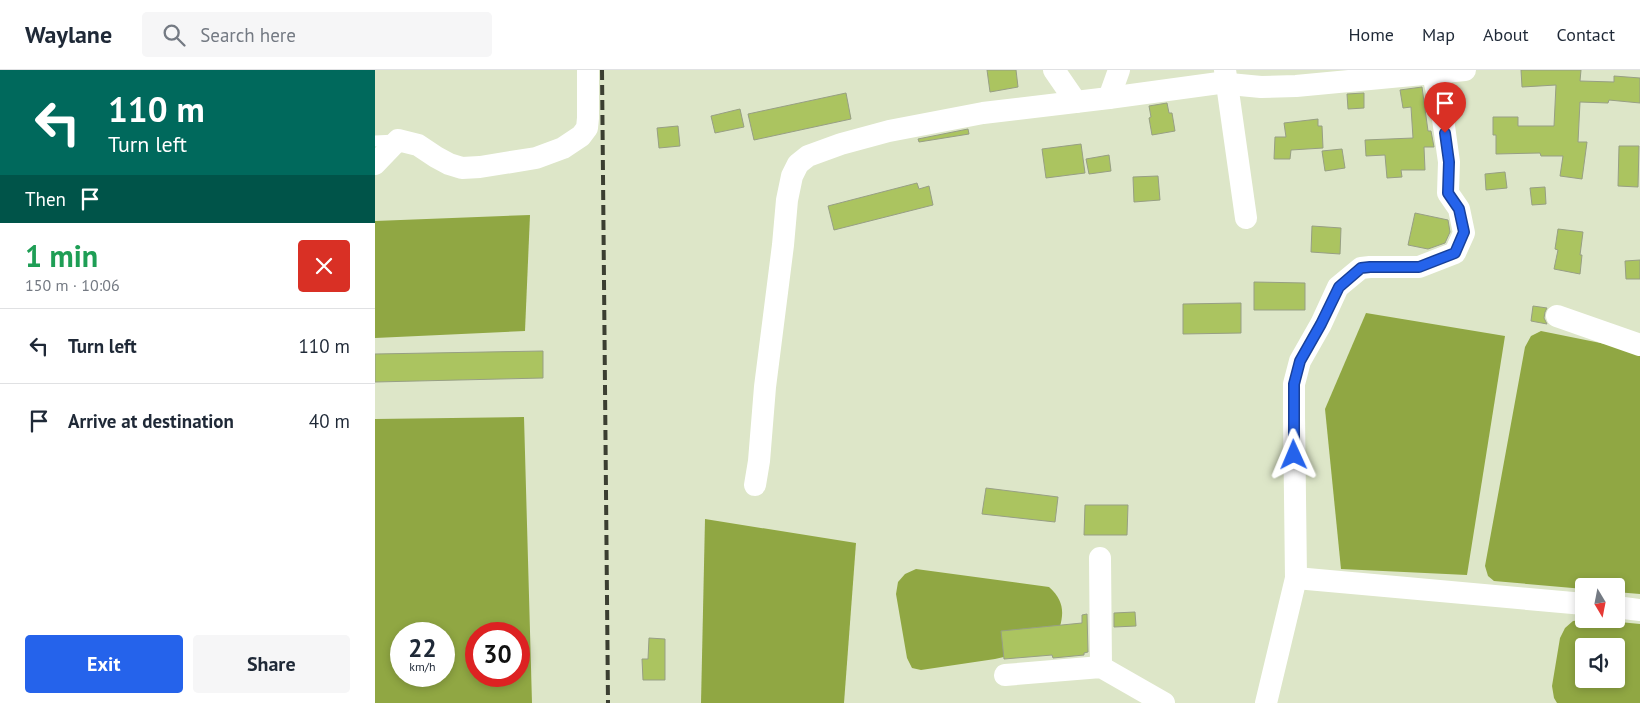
<!DOCTYPE html>
<html lang="en">
<head>
<meta charset="utf-8">
<style>
	:root { --surface:#fff; --page:#f6f6f7; --text:#1f2937; --muted:#747a83; --line:#e0e1e3; --accent:#2563eb }
	body { margin:0; font-family:"PT Sans",sans-serif; background:var(--page); color:var(--text); height:100vh; display:flex; flex-direction:column; font-size:19px; white-space:nowrap }
	* { box-sizing:border-box; margin:0 }
	p { font-size:16px; color:var(--muted) }
	.icon { flex:none; width:28px; height:28px; fill:none; stroke:currentColor; stroke-width:2; stroke-linecap:round; stroke-linejoin:round }
	.map { position:relative; flex:1; overflow:hidden }
	.panel { display:flex; flex-direction:column; background:var(--surface); width:375px }
	.panel>* { flex:none }
	.hud { background:#00695c; color:#fff; overflow:hidden }
	.needle { width:32px; rotate:170deg }
	.buttons { position:absolute; left:1200px; top:508px; display:grid; gap:10px }
	.buttons a { display:grid; place-items:center; width:50px; height:50px; border-radius:5px; background:var(--surface); box-shadow:0 2px 8px #0003; font-size:25px }
	.speed { position:absolute; left:15px; top:552px; display:flex; gap:10px; font-size:25px; font-weight:700; text-align:center }
	.speed>* { display:grid; place-content:center; width:65px; height:65px; border-radius:50%; background:var(--surface); box-shadow:0 2px 8px #0003; line-height:1 }
	.speed small { font-size:12px; font-weight:400 }
	.speed .limit { border:8px solid #d22; background:#fff; color:#111 }
	.pin { position:absolute; display:grid; place-items:center; width:42px; height:42px; color:#fff; margin:-51px -21px; border-radius:50% 50% 50% 0; rotate:-45deg; box-shadow:0 0 5px #0007 }
	.pin .icon { rotate:45deg }
	.me { position:absolute; width:55px; margin:-28px; rotate:359deg; stroke-linejoin:round; filter:drop-shadow(0 0 4px #0008) }
	.turn { display:flex; align-items:center; gap:18px; height:105px; padding:0 25px; font-size:22px }
	.turn .icon { width:65px; height:65px; stroke-width:2.5 }
	.turn b { display:block; font-size:35px; line-height:42px }
	.then { display:flex; align-items:center; height:48px; padding:0 25px; background:#0003; gap:10px; font-size:19px }
	.round { display:grid; place-items:center; flex:none; width:52px; height:52px; border-radius:5px; background:var(--page) }
	.overview { display:flex; align-items:center; justify-content:space-between; height:85px; padding:0 25px }
	h1 { font-size:30px; font-weight:800; line-height:38px; color:#1e9e55 }
	.button { display:flex; gap:10px; margin-top:auto; padding:10px 25px }
	.button a { flex:1; height:58px; border-radius:5px; background:var(--accent); color:#fff; font-size:20px; font-weight:800; line-height:58px; text-align:center }
	.button a+a { background:var(--page); color:var(--text) }
	ul { padding:0; list-style:none }
	li { display:flex; align-items:center; gap:15px; height:75px; padding:0 25px; border-top:1px solid var(--line) }
	li div { flex:1 }
	li b { display:block; font-size:19px }
	li em { font-style:normal }
	header { display:flex; align-items:center; gap:30px; box-sizing:border-box; height:70px; padding:0 25px; background:var(--surface); border-bottom:1px solid var(--line) }
	header strong { font-size:24px }
	nav { display:flex; gap:28px; margin-inline-start:auto; font-size:18px }
	.search { width:350px; height:45px; background:var(--page); display:flex; align-items:center; gap:12px; box-sizing:border-box; padding:0 18px; border-radius:5px; color:var(--muted); font-size:19px }
	main { display:flex; flex:1; min-height:0 }
	.map>svg:first-child { display:block }
	.water { fill:#90a743; fill-rule:evenodd }
	.building { fill:#abc460; stroke:#979f84 }
	.lines { fill:none; stroke-linecap:round; stroke-linejoin:round }
	.lane { stroke:#fff; stroke-width:11 }
	.street { stroke:#fff; stroke-width:22 }
	.rail { stroke:#3b3f31; stroke-width:4; stroke-dasharray:10 5; stroke-linecap:butt }
	.route-casing { stroke:#184099; stroke-width:12 }
	.route { stroke:#2563eb; stroke-width:9 }
</style>
</head>
<body>
<header>
<strong>Waylane</strong>
<div class="search"><svg class="icon" aria-label="search" viewBox="0 0 24 24"><circle cx="10" cy="10" r="6"/><path d="M15 15l6 6"/></svg>Search here</div>
<nav><a>Home</a><a>Map</a><a>About</a><a>Contact</a></nav>
</header>
<main>
<section class="panel">
<div class="hud">
<div class="turn"><svg class="icon" aria-label="left" viewBox="0 0 24 24"><path d="M17 20v-9H6M10 6l-5 5 5 5"/></svg><div><b>110 m</b>Turn left</div></div>
<div class="then">Then<svg class="icon" aria-label="arrive" viewBox="0 0 24 24"><path d="M6 21V4h12l-3 4 3 4H6"/></svg></div>
</div>
<div class="overview"><div><h1>1 min</h1><p>150 m · 10:06</p></div><a class="round" style="background:#d93025;color:#fff"><svg class="icon" aria-label="close" viewBox="0 0 24 24"><path d="M6 6l12 12M18 6L6 18"/></svg></a></div>
<ul>
<li><svg class="icon" aria-label="left" viewBox="0 0 24 24"><path d="M17 20v-9H6M10 6l-5 5 5 5"/></svg><div><b>Turn left</b></div><em>110 m</em></li>
<li><svg class="icon" aria-label="arrive" viewBox="0 0 24 24"><path d="M6 21V4h12l-3 4 3 4H6"/></svg><div><b>Arrive at destination</b></div><em>40 m</em></li>
</ul>
<div class="button"><a>Exit</a><a>Share</a></div>
</section>
<div class="map">
<svg width="1265" height="633" viewBox="0 0 1265 633">
	<rect width="100%" height="100%" fill="#dde6c8"/>
	<g class="water">
		<path d="M155,145L150,261L0,268V151Z"/>
		<path d="M991,243L1130,266L1092,505L966,499L950,339Z"/>
		<path d="M1166,261L1265,281V524L1241,522V516H1209V519L1119,511L1113,506L1110,496L1150,277L1156,266Z"/>
		<path d="M149,347L157,633H0V349ZM26,564H69V606H26ZM101,564H144V606H101Z"/>
		<path d="M330,449L481,473L469,633H326Z"/>
		<path d="M541,499L674,517C695,536 686,551 680,575L620,589L546,600L537,598L532,588L521,524L523,512L530,504Z"/>
		<path d="M1214,549L1265,554V633H1182L1179,628L1177,616L1185,568L1190,558L1198,551ZM1241,576V609H1209V576Z"/>
	</g>
	<g class="building">
		<path d="M612,0H641L643,17L615,22Z"/>
		<path d="M1146,0H1206L1205,11L1239,12V6L1265,8V33L1234,30L1233,33L1205,32L1203,72H1212L1207,109L1185,106L1188,86H1166L1165,83L1121,84V65H1118V47H1143V56H1179L1181,15L1147,17Z"/>
		<path d="M1047,17L1053,61H1056L1059,77H1049L1050,100H1026L1027,107L1012,108L1010,85L991,86L990,70L1038,68L1036,37L1028,38L1025,20Z"/>
		<path d="M471,23L476,49L379,70L373,44Z"/>
		<path d="M989,23V38L973,39L972,24Z"/>
		<path d="M792,33L794,43H797L800,61L777,65L774,48L776,47L774,36Z"/>
		<path d="M365,39L369,57L340,63L336,46Z"/>
		<path d="M943,49V56H947L948,78L916,80L915,89H899L900,67H911L909,53Z"/>
		<path d="M303,56L305,76L284,78L282,58Z"/>
		<path d="M593,59L594,64L544,72L543,69Z"/>
		<path d="M706,74L710,103L671,108L667,79Z"/>
		<path d="M1244,76H1264L1263,117L1243,116Z"/>
		<path d="M967,79L970,98L950,101L947,81Z"/>
		<path d="M734,85L736,101L714,104L711,89Z"/>
		<path d="M1130,102L1132,118L1111,120L1110,104Z"/>
		<path d="M783,106L785,130L759,132L758,107Z"/>
		<path d="M542,113L544,119L554,116L558,135L459,160L453,136Z"/>
		<path d="M1170,117L1171,134L1157,135L1155,118Z"/>
		<path d="M1040,143L1073,150L1075,162L1070,173L1053,179L1033,175Z"/>
		<path d="M937,156L966,158L965,184L936,182Z"/>
		<path d="M1183,159L1208,162L1205,185H1207L1205,204L1179,199L1183,180L1180,179Z"/>
		<path d="M1265,190V209H1251L1250,191Z"/>
		<path d="M879,212L930,213V240H879Z"/>
		<path d="M866,233V263L808,264V234Z"/>
		<path d="M1158,236L1172,238L1170,242L1169,248L1172,254L1156,251Z"/>
		<path d="M168,281V308L0,312V284Z"/>
		<path d="M611,418L683,427L680,452L607,444Z"/>
		<path d="M710,435H753L752,465H709Z"/>
		<path d="M760,542L761,556L739,557V543Z"/>
		<path d="M712,544L713,582L709,583V585L678,588L677,585L629,589L626,561L707,553V545Z"/>
		<path d="M274,568L290,569V610H268L267,589H273Z"/>
	</g>
	<g class="lines">
		<path class="lane" d="M0,71L21,70"/>
		<g class="street">
			<path d="M679,0L701,32"/>
			<path d="M850,0L871,148"/>
			<path d="M734,28L744,0"/>
			<path d="M0,94L23,70L43,75L61,87L74,94L87,98L105,97L161,88L188,78L206,66L212,58L213,48V0"/>
			<path d="M1182,246L1265,275"/>
			<path d="M380,415L384,391L390,317L408,175L412,130L417,106L423,94L433,86L466,74L514,61L608,43L734,28L844,13L886,17L921,16L1090,0"/>
			<path d="M725,488L726,597"/>
			<path d="M921,508L1209,534"/>
			<path d="M1241,537L1265,540"/>
			<path d="M630,605L726,597L789,633"/>
			<path d="M891,633L921,508L919,346V314L925,291L946,254L963,217L986,198L995,197H1044L1080,183L1089,163L1084,139L1073,123L1074,92L1068,49L1057,0"/>
		</g>
		<path class="rail" d="M227,0L233,633"/>
	</g>
	<g class="lines">
		<defs>
			<path id="route" d="M919,385V314L925,291L946,254L964,217L986,198L995,197H1044L1080,183L1089,162L1084,139L1073,123L1074,92L1070,63"/>
		</defs>
		<use href="#route" class="route-casing"/>
		<use href="#route" class="route"/>
	</g>
</svg>
<div class="buttons">
<a><svg class="needle" viewBox="-14 -14 28 28"><path d="M0-13l5 13h-10z" fill="#e53935"/><path d="M0 13l5-13h-10z" fill="#747a83"/></svg></a>
<a><svg class="icon" aria-label="sound" viewBox="0 0 24 24"><path d="M4 9h4l5-4v14l-5-4H4zM17 9q2 3 0 6"/></svg></a>
</div>
<div class="speed"><div>22<small>km/h</small></div><div class="limit">30</div></div>
<div class="pin" style="left:1070px;top:63px;background:#d93025"><svg class="icon" aria-label="arrive" viewBox="0 0 24 24"><path d="M6 21V4h12l-3 4 3 4H6"/></svg></div>
<svg class="me" style="left:919px;top:385px" viewBox="-20 -20 40 40"><path d="M0-17L14 15 0 8-14 15z" fill="#2563eb" stroke="#fff" stroke-width="4"/></svg>
</div>
</main>
</body>
</html>
